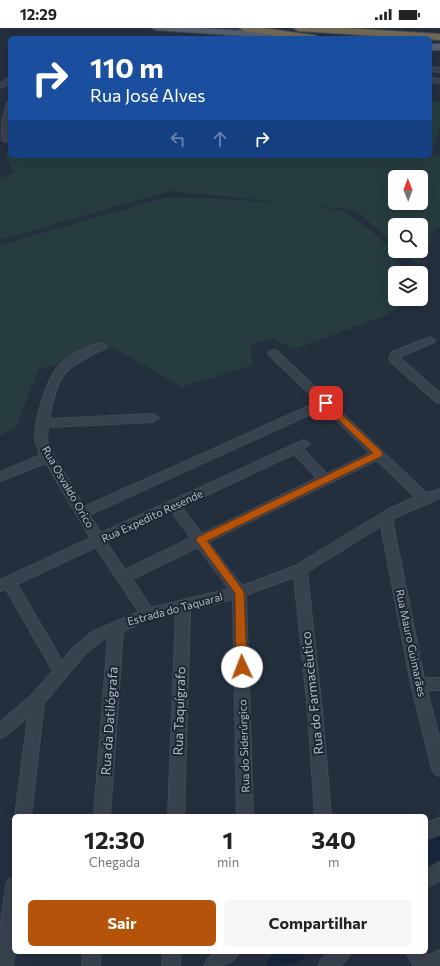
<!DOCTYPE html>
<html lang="pt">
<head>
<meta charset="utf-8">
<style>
	:root { --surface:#fff; --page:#f6f6f6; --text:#222; --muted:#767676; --accent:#b45309 }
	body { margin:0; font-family:Commissioner,sans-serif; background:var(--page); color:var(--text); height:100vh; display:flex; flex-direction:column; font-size:15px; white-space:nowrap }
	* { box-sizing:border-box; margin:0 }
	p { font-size:13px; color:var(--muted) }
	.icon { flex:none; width:22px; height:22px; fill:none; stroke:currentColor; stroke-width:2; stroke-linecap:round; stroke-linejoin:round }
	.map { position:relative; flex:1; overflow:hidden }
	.side { position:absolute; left:12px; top:786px; width:416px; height:140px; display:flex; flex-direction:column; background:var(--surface); border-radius:6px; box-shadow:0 4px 16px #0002 }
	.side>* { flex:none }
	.hud { position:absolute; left:8px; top:8px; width:424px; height:122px; border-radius:6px; box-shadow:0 4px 16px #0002; background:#1a4fa0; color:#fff; overflow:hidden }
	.needle { width:26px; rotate:359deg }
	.controls { position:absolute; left:388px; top:142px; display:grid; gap:8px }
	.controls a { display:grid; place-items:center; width:40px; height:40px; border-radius:6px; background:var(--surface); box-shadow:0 4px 16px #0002; font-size:20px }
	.pin { position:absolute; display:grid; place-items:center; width:34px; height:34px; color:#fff; margin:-17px; border-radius:8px; box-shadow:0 2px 6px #0006 }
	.me { position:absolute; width:44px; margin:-22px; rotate:358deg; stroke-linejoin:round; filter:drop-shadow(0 0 3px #0008) }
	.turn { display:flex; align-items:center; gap:14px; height:84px; padding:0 16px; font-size:18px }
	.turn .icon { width:52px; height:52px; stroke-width:2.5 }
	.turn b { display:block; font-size:28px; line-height:34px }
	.lanes { display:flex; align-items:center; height:38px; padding:0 16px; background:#0003; justify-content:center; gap:20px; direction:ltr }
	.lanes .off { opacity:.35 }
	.eta { display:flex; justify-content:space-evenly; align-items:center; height:68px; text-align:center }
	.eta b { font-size:24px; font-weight:700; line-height:28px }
	.cta { display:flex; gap:8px; margin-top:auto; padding:8px 16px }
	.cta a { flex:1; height:46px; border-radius:6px; background:var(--accent); color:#fff; font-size:16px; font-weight:700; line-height:46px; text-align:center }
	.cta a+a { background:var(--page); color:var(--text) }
	.status { display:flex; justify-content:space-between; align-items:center; height:28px; padding:0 20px; background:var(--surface); direction:ltr }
	.status svg { height:11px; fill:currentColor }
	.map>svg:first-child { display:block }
	.green { fill:#263c3f; fill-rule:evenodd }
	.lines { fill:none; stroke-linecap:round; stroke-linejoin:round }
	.river { fill:#17263c; fill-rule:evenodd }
	.minor-casing { stroke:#414a57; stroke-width:2 }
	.major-casing { stroke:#414a57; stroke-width:2 }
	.highway-casing { stroke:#434c59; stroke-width:2 }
	.minor { fill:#38414e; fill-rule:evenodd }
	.major { fill:#56606e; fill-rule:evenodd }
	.highway { fill:#746855; fill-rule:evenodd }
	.route { fill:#b45309; stroke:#753606 }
	.labels { text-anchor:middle; stroke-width:4; stroke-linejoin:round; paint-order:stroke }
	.street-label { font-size:11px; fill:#b4bcc9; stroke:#1d2633 }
	.near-street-label { font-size:13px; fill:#b4bcc9; stroke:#1d2633 }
</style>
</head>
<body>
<div class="status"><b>12:29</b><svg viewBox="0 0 49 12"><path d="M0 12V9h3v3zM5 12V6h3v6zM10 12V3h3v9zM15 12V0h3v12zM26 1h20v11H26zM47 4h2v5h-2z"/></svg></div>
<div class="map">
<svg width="440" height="938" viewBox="0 0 440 938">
	<rect width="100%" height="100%" fill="#242f3e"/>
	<path class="green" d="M430,73L440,74V98L432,125L440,129V199H437L418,238L402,223H421V197H395V217L356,182L308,177L345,183L393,220L405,245H395V271H412L385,288L294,321L273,311L251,316L252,337L182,359L114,320L39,341L15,401L0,407V217L163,170H210L298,176L170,163L0,212V150L14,145L4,126L10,124V128H59L67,130L72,128H430ZM395,149H421V175H395Z"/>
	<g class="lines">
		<g class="river">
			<path d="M440,808V832L426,839V815Z"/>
			<path d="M276,924H308C300,938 285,938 266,938L270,929Z"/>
		</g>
		<defs>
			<g id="minor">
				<path d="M430,39L440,40V44L430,43Z"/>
				<path d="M10,50V55L0,60V55Z"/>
				<path d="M430,50L440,51V55L430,54Z"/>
				<path d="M7,75H10V112L6,114L2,112V94Z"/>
				<path d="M430,309L435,312L434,314L399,329L440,365V375L436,374L391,334L389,329L392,324Z"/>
				<path d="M101,315L105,316L106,318L105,320C62,342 59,343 49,391L153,386L159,390L153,394L48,399L47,412L49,420L84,479L318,374L269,327L268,325L273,322L277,323L426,465L440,461V470L392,491L424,650H440V662H427L440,712V748L435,746L432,741L411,656L381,498L307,544L322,683L331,788H315L308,683L294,549L246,567L253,788H237L233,571L190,582L184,788H168L176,585L150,591L123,603L110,788H94L108,609L102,612L84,627L44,675L31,788H15L28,689L5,708L0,710V694L32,667L53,643L6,561L0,563V552L91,510L46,435L0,453V444L41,427C38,422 36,416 35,410C35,392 46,352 58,339C67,328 87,318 101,315ZM324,380L370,425L327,446L303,421L310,416L304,412L101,505L89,487ZM294,426L317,450L202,506L181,479ZM377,432L415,469L389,481L295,538L242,558L208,514ZM171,483L191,510L125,542L106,514ZM96,519L139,584L92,604L74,619L62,633L17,556ZM198,519L229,561L151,580L132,551Z"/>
				<path d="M440,790V806L426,811V795Z"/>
				<path d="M440,834V852L426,860V842Z"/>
				<path d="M14,850L15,924L13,938H0V901L6,858L8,852Z"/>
				<path d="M440,922V938H414L405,924H425L428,928Z"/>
				<path d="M83,924H101L100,938H82Z"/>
				<path d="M163,924H181L180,938H162Z"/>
				<path d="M216,924H239C232,938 219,938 204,938L207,932Z"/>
				<path d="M329,924H351L348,930L340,938H318L321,932Z"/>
			</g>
			<g id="major">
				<path d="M152,0H196L315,7L319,10H275L156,2Z"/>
				<rect x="430" y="16" width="10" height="6"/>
			</g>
			<g id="highway">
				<path d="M239,0H263L311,7L316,10H292L244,3Z"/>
				<path d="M293,0H343L440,6V12L298,3Z"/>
			</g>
		</defs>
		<use href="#minor" class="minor-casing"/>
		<use href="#major" class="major-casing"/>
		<use href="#highway" class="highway-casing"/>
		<use href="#minor" class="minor"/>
		<use href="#major" class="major"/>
		<use href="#highway" class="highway"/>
	</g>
	<path class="route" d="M326,372L382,424V428L207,513L244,564L247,639L245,642L242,643L238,642L236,639L235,565L196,512L198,509L373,425L323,377V373Z"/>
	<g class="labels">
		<g class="street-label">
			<text transform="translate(68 459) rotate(60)" y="4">Rua Osvaldo Orico</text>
			<text transform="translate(152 488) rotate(-25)" y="4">Rua Expedito Resende</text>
			<text transform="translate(175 581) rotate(-15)" y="4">Estrada do Taquaral</text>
			<text transform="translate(411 615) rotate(78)" y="4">Rua Mauro Guimarães</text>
			<text transform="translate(244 718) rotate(-92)" y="4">Rua do Siderúrgico</text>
		</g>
		<g class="near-street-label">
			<text transform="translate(312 665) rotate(-96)" y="5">Rua do Farmacêutico</text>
			<text transform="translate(179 683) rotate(-88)" y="5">Rua Taquígrafo</text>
			<text transform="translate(109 693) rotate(-86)" y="5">Rua da Datilógrafa</text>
		</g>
	</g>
</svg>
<div class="controls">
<a><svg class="needle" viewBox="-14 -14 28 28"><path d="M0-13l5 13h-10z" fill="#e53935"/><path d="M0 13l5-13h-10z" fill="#767676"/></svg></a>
<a><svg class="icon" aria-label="search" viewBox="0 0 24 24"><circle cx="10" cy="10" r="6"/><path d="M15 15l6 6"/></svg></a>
<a><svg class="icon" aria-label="layers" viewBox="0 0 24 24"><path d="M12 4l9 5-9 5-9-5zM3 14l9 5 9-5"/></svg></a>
</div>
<div class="pin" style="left:326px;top:375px;background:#d93025"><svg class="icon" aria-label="arrive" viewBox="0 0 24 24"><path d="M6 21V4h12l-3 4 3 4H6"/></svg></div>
<svg class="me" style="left:242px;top:639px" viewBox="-20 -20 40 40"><circle r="19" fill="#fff"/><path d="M0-13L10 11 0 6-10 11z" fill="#b45309"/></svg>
<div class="hud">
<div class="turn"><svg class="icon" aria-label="right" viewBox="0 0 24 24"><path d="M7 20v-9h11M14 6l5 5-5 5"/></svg><div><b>110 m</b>Rua José Alves</div></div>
<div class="lanes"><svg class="icon off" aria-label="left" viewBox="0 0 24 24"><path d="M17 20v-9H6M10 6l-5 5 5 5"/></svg><svg class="icon off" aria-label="ahead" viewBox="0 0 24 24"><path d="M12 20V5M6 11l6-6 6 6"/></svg><svg class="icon" aria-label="right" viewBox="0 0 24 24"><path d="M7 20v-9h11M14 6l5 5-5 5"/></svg></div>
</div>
<section class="side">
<div class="eta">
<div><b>12:30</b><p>Chegada</p></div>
<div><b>1</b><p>min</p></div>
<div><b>340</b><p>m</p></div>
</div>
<div class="cta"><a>Sair</a><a>Compartilhar</a></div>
</section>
</div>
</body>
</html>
